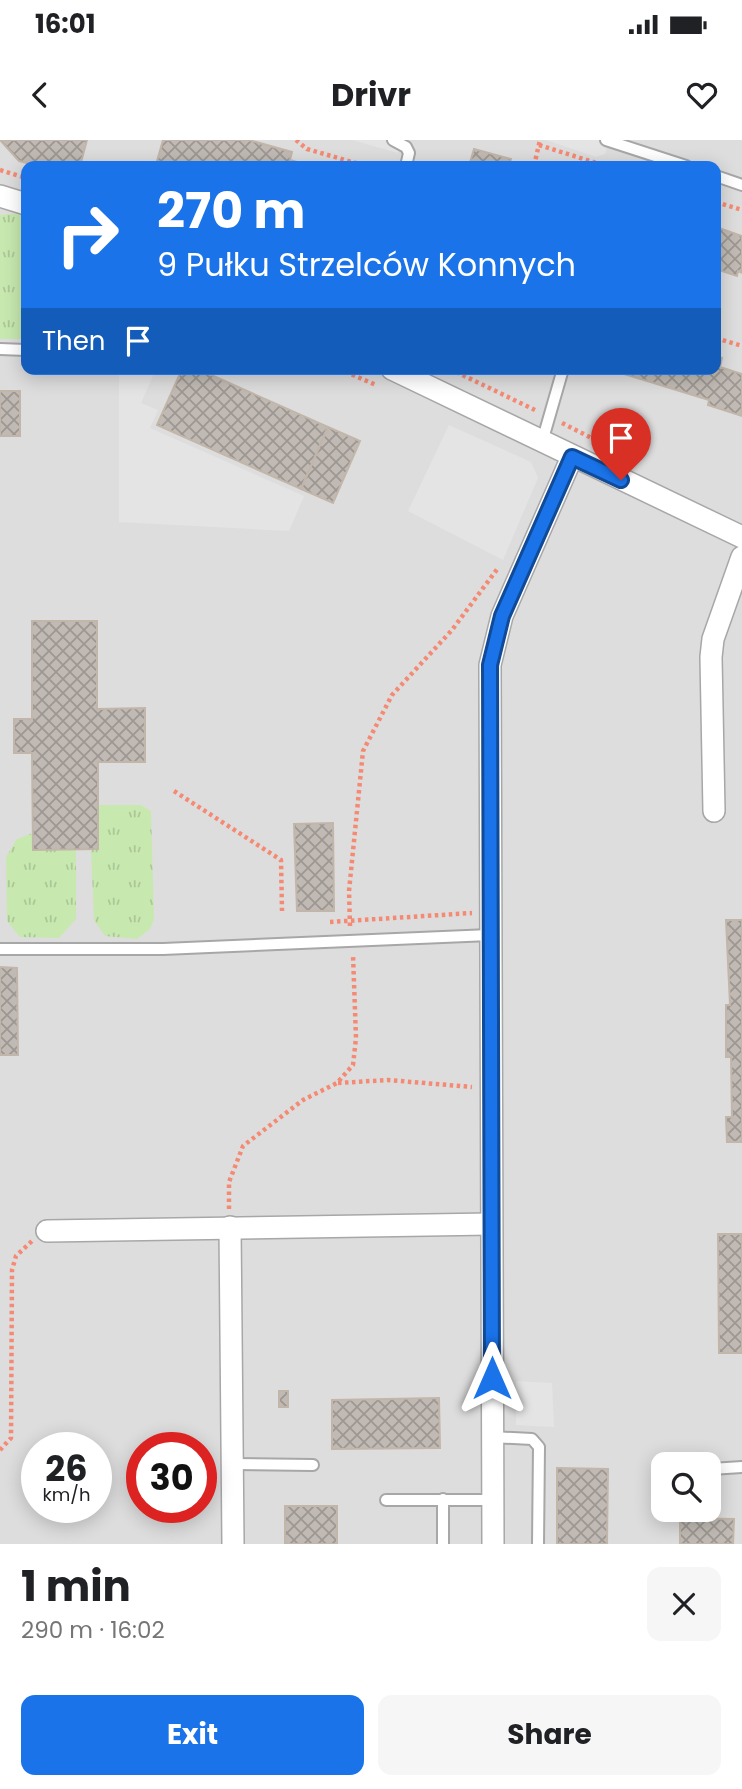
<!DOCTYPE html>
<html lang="en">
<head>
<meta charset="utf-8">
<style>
	:root { --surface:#fff; --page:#f6f6f6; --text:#202124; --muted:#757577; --accent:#1a73e8 }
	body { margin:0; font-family:Poppins,sans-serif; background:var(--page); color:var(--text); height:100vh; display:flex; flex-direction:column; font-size:26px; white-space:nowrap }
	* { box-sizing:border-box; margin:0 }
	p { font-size:23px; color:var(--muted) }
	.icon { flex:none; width:38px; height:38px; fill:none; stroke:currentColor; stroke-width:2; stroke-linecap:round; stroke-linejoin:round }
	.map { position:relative; height:1404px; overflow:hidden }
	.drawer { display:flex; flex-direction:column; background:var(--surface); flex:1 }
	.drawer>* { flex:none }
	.top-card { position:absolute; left:21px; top:21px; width:700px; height:214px; border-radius:14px; box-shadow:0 4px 18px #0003; background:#1a73e8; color:#fff; overflow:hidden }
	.controls { position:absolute; left:651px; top:1312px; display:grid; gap:14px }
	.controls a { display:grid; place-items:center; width:70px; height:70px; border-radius:14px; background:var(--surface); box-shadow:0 4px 18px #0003; font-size:35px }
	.speed { position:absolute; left:21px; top:1292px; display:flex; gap:14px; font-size:35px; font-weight:700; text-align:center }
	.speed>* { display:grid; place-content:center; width:91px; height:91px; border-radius:50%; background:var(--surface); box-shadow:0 4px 18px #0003; line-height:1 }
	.speed small { font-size:18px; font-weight:400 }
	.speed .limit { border:10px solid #d22; background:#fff; color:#111 }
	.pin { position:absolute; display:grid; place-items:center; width:60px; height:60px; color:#fff; margin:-72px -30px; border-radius:50% 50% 50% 0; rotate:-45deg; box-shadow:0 0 7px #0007 }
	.pin .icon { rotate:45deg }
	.me { position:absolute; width:77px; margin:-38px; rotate:0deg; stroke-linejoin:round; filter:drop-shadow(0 0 5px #0008) }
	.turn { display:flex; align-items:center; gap:24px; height:147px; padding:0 21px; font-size:32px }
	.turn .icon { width:91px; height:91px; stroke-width:2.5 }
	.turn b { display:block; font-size:49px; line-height:60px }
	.then { display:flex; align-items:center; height:66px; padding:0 21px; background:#0003; gap:14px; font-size:26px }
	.round { display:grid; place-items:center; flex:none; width:74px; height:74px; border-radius:14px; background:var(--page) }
	.overview { display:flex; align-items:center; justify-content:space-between; height:119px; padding:0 21px }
	h1 { font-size:42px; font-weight:700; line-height:52px }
	.button { display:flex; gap:14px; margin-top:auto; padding:14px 21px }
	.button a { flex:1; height:80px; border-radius:14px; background:var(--accent); color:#fff; font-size:28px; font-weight:700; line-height:80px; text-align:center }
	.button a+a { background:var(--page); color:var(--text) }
	.status { display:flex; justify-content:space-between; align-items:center; height:49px; padding:0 35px; background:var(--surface); direction:ltr }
	.status svg { height:19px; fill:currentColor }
	header { display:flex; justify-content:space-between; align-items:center; height:91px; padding:0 21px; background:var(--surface); font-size:32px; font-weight:700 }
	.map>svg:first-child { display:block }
	.residential { fill:#dedddd; fill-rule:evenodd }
	.grass { fill:url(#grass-tufts) }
	.parking { fill:#e4e4e4 }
	.building { fill:url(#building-cross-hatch); stroke:#c2b6aa; stroke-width:2 }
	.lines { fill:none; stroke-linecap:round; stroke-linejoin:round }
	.lane-casing { stroke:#a7a7a7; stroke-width:14 }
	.street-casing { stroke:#a7a7a7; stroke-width:24 }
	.path { stroke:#f58a74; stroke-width:4.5; stroke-dasharray:3.5 3.5; stroke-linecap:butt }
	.lane { stroke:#fff; stroke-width:10 }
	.street { stroke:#fff; stroke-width:21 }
	.route-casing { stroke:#114b97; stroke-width:18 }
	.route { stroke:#1a73e8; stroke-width:12 }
</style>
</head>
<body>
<div class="status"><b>16:01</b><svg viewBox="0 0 49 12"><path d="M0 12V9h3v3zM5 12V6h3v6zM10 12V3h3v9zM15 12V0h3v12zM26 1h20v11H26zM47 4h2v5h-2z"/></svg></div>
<header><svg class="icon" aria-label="back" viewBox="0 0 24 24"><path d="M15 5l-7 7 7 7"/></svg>Drivr<svg class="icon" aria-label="heart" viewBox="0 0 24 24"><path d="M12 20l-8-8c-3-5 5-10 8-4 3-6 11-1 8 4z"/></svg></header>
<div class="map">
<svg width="742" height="1404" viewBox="0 0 742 1404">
	<defs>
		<pattern id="grass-tufts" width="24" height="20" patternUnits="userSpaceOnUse" patternTransform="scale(1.75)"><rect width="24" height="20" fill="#c7e8af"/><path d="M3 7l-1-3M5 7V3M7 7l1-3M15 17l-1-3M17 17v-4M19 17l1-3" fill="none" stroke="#abc796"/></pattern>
		<pattern id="building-cross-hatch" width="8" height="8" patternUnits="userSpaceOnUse" patternTransform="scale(1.75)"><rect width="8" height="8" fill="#c1bab4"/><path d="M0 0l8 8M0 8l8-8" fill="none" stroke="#9c9792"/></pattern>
	</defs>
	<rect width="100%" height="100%" fill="#f0eee7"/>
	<path class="residential" d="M0,0H742V1404H0ZM26,26H716V229H26ZM37,1307H96V1367H37ZM142,1307H201V1367H142ZM663,1325H709V1370H663Z"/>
	<g class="grass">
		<path d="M20,73L26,75V199H0V75Z"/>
		<path d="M98,665H141L151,671L154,779L150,789L137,799L105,796L94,780L91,709H98Z"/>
		<path d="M33,693V710L76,709V779L59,798L20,797L7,781L6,717L17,699Z"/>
	</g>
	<g class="parking">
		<path d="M352,0H402L398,13Z"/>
		<path d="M546,0H609L605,14L596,17Z"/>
		<path d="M119,229H156L141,263L158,270L150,288L304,356L289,391L119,382Z"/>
		<path d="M449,285L531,322L538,338L503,420L408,371Z"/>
		<path d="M516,1241L552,1243L554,1287L516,1285Z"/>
	</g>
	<g class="building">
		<path d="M0,0H87L80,26H40L19,21Z"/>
		<path d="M163,0H249L292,12L290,20L311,26H175L157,21Z"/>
		<path d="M474,9L511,19L509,26H469Z"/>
		<path d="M716,87L742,96V133L738,131L737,136L716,129Z"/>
		<path d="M716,216L722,218L720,227L742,234V276L708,265L709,260L608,229H716Z"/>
		<path d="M182,229H198L328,287L301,349L157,285Z"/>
		<rect x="0" y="251" width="20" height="45"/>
		<path d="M328,287L360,301L333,363L301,349Z"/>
		<path d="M32,481H97V569L145,568V622H98V709L33,710L32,613H14V579H32Z"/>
		<path d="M333,683L334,771H297L294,684Z"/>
		<path d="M726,780H742V1002H727L726,977H732L731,917H726V865H730Z"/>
		<path d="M0,827L17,828L18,915H0Z"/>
		<path d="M718,1094H742V1213H719Z"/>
		<rect x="279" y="1251" width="9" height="16"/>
		<path d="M439,1258L440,1308L332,1309V1260Z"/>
		<path d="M557,1328L608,1329L607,1404H557Z"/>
		<rect x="285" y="1366" width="52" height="38"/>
		<path d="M680,1378L734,1379L733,1404H680Z"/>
	</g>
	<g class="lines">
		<defs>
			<g id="lane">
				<path d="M393,0L406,7L409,13L406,26"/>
				<path d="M606,0L686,26"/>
				<path d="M716,36L742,45"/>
				<path d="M0,209L26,210"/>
				<path d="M542,302L563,229"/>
				<path d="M0,809H163L490,795"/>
				<path d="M492,1297L532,1299L539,1307L538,1404"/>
				<path d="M232,1324L313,1325"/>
				<path d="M711,1329L742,1327"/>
				<path d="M386,1360H493"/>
				<path d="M443,1404V1359"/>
			</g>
			<g id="street">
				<path d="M0,56L26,64"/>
				<path d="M392,229L742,397"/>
				<path d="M714,671L711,517L713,499L742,417"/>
				<path d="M230,1087L233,1404"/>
				<path d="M47,1091L491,1084"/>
				<path d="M493,1404L490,525L502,476L572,317"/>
			</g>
		</defs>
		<use href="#lane" class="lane-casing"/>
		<use href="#street" class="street-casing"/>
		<g class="path">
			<path d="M296,0L307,9L366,26"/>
			<path d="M539,5L606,26"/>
			<path d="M534,26L540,0"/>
			<path d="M0,30L26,38"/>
			<path d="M716,62L742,70"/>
			<path d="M716,198L742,206"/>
			<path d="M339,229L376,245"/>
			<path d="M450,229L535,270"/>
			<path d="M562,283L629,317"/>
			<path d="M174,651L281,720L282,771"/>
			<path d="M330,782L472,773"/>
			<path d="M350,786L349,751L363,611L392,555L452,490L498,428"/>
			<path d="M338,943L388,940L472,947"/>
			<path d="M229,1069V1042L243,1006L303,960L337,943L353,925L356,898L353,815"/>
			<path d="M0,1310L11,1298L12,1130L16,1116L32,1101"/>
		</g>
		<use href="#lane" class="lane"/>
		<use href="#street" class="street"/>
	</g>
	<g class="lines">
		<defs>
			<path id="route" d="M492,1238L490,525L502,476L572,317L621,340"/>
		</defs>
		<use href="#route" class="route-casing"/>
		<use href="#route" class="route"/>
	</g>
</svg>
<div class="controls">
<a><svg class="icon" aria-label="search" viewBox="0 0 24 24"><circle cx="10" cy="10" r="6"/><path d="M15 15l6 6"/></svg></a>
</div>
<div class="speed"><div>26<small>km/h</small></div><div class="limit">30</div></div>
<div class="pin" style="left:621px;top:340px;background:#d93025"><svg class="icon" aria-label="arrive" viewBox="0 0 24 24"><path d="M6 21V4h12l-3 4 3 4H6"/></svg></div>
<svg class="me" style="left:492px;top:1238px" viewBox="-20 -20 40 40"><path d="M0-17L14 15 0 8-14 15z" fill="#1a73e8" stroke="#fff" stroke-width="4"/></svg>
<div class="top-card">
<div class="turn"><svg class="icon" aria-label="right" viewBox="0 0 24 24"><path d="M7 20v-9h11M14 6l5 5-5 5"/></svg><div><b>270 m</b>9 Pułku Strzelców Konnych</div></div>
<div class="then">Then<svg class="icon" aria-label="arrive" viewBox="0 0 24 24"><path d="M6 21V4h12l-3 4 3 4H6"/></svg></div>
</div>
</div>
<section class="drawer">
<div class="overview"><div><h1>1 min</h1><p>290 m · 16:02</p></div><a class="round"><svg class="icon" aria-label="close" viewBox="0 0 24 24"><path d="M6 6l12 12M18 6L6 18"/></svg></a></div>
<div class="button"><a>Exit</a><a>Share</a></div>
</section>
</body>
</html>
